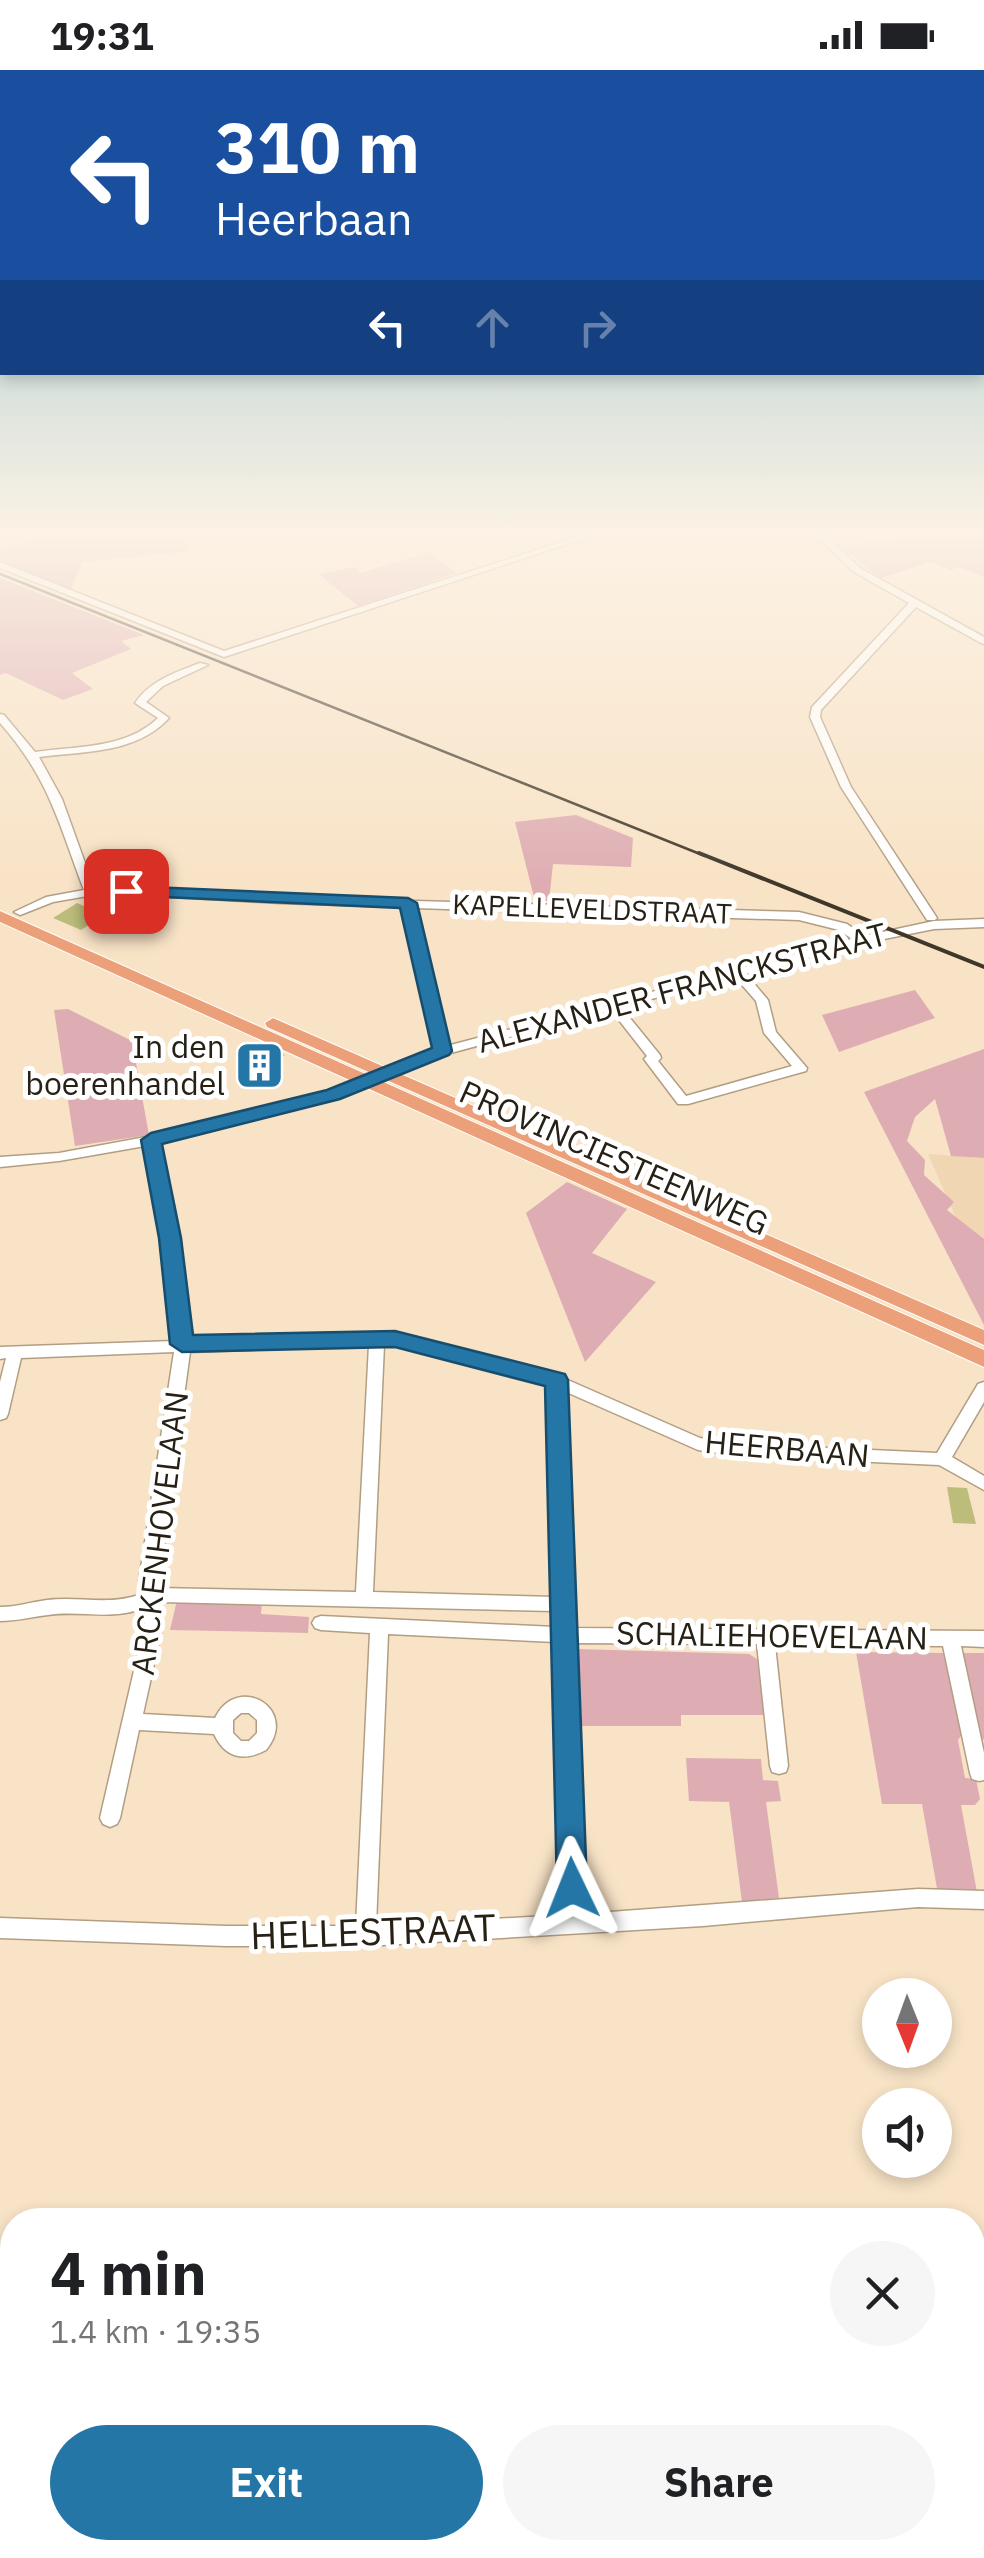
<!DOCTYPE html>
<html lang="en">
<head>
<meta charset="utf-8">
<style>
	:root { --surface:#fff; --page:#f6f6f6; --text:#202124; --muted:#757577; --accent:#2476a7 }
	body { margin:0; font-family:"IBM Plex Sans",sans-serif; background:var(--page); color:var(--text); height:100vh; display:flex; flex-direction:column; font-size:38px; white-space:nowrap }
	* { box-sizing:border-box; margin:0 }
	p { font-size:32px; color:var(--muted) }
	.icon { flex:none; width:55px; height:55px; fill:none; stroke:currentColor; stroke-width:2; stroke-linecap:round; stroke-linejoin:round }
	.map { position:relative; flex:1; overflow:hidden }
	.details { position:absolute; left:0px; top:2138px; width:985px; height:352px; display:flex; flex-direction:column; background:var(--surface); border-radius:40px 40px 0 0; box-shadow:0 5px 15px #0003 }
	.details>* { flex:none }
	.guide { position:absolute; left:0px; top:0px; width:985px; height:305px; box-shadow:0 5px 15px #0003; background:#1a4fa0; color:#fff; overflow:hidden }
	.needle { width:65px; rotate:179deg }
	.tools { position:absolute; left:862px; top:1908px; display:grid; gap:20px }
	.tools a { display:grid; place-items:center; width:90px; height:90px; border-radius:50%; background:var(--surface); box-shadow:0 5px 15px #0003; font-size:50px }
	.pin { position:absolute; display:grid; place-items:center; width:85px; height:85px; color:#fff; margin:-42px; border-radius:20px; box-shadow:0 5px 15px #0006 }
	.me { position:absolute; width:110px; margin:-55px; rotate:358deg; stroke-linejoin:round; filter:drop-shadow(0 0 8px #0008) }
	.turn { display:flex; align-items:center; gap:35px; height:210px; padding:0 50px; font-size:45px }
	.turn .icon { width:130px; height:130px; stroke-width:2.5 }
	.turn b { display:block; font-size:70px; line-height:85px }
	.lanes { display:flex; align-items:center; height:95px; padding:0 50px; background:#0003; justify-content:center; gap:50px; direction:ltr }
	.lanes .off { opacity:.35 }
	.round { display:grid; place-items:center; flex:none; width:105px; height:105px; border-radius:52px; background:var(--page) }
	.overview { display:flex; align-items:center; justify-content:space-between; height:170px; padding:0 50px }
	h1 { font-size:60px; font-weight:700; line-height:75px }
	.cta { display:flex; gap:20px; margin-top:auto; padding:20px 50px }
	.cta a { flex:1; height:115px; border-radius:60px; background:var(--accent); color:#fff; font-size:40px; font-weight:700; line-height:115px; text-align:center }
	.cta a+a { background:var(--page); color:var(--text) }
	.status { display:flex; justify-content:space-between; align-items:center; height:70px; padding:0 50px; background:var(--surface); direction:ltr }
	.status svg { height:28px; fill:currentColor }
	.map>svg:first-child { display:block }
	.built { fill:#f0d6b3 }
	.green { fill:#deadb3 }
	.building { fill:#bcbd7a }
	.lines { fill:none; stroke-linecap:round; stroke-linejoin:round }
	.minor-casing { stroke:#b29e83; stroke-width:3 }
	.major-casing { stroke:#fff; stroke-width:2 }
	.minor { fill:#fff; fill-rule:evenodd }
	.major { fill:#eca079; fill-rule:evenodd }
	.rail-far1 { stroke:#3f372a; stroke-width:2.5 }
	.rail { stroke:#3f372a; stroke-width:4 }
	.route { fill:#2476a7; stroke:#174d6d; stroke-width:2.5 }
	.labels { text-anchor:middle; stroke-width:10; stroke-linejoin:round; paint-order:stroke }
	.far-street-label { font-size:28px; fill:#272015; stroke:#fff }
	.street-label { font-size:32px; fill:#272015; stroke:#fff }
	.poi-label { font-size:32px; fill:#272015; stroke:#fff; text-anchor:end }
	.near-street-label { font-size:38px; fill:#272015; stroke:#fff }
</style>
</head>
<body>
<div class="status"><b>19:31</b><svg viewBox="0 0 49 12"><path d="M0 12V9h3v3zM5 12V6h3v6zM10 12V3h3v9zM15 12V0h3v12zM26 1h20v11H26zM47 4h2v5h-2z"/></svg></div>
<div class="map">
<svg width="984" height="2488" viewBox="0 0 984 2488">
	<rect width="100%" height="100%" fill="#f8e3c6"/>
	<path class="built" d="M928,1084L984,1088V1212Z"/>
	<g class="green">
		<path d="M44,463H184L191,481L82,492L71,519L0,490V481Z"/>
		<path d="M907,463H984V507L959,497L951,500L931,492L880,508L843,479Z"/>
		<path d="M428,482L457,503L358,536L319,504L356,497L361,503Z"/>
		<path d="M0,508L144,565L121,571L131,579L72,603L93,619L63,630L6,603L0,605Z"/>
		<path d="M576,745L633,768L631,797L553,794L549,831H535L515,752Z"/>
		<path d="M915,920L935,948L839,982L822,945Z"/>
		<path d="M68,939L132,971L149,1065L75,1076L54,940Z"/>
		<path d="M984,979V1088L951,1086L935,1029L915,1047L907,1071L925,1090L924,1105L954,1132L947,1140L984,1169V1255L864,1022Z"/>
		<path d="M567,1112L627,1139L592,1183L656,1212L585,1292L526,1143Z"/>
		<path d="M177,1530L262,1532L261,1544L309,1547L308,1563L170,1560Z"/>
		<path d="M579,1579L749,1584L757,1589L764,1645H681V1656H582Z"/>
		<path d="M856,1582L947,1583L963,1663L958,1670L965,1708L976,1709L980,1729L975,1735H961L977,1822L938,1824L922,1734H882Z"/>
		<path d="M961,1583H984V1670L976,1663Z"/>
		<path d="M686,1688L761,1689L763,1710L778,1711L781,1731L766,1732L779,1828L742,1832L729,1732L689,1731Z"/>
	</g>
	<g class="building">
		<path d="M94,829L99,848L81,860L53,848L77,833L84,836Z"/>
		<path d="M268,977L285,985L267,998L278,1003L258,1014L253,999L262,989L257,987Z"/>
		<path d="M947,1417L967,1418L976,1454L953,1453Z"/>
	</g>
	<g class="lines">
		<defs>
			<g id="minor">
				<path d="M589,463H601L224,587L0,498V492L224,581Z"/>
				<path d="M814,463H823L860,498L984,567V574L981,573L916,537L821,640L820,647L851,717L937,848L935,850H927L841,717L810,647L812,637L909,533L854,502Z"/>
				<path d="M200,593L208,595L163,616L146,632L169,648C136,684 84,681 39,687L62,729L94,818L105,817L280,827L799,842L847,854L864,866L934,851L984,849V857L934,859L854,875L746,904L768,930L776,962L807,998L806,1001L688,1034H678L644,989L647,986L611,940L432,988L338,1028L158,1073L190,1256V1271L395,1263L561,1307L700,1368L738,1374L937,1383L978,1314L984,1312V1332L952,1387L984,1406V1420L939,1395L738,1386L698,1380L564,1321L573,1558L984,1561V1577L961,1576L984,1683V1710L979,1711L972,1709L970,1703L943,1576L775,1575L788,1696L786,1702L779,1704L772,1702L770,1696L757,1574L573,1573L583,1844L918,1819L984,1821V1839L918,1837L703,1856L366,1876H226L0,1868V1848L226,1856H356L370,1563L321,1560L315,1558L312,1553L315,1548L321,1546L555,1557L554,1541L160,1532L163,1553L143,1644L215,1648C237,1602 300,1639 266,1680C244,1692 225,1688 214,1664L139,1660L120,1748L117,1754L110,1757L103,1754L100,1748L145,1553L143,1538C112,1551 80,1540 48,1545C31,1547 17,1551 0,1551V1537C17,1537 31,1532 47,1530C79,1526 111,1536 141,1524L139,1511L174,1282L21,1288L8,1344L6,1348L0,1350V1312L6,1288L0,1289V1277L174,1271V1256L145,1076L59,1091L0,1097V1087L59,1083L151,1066L329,1022L435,979L403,837L280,833L105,823L53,832L20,845L14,842L46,827L84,820C59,754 49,708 0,653V644L4,645L35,682C76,676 126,679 158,648L135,633C151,610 174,603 200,593ZM415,838L799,850L839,860L852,869L447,976ZM735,907L756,931L764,963L792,996L686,1026L658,991L661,988L660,985L621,937ZM369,1275L356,1522L158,1518L190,1282ZM384,1275H395L548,1315L554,1527L373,1522ZM388,1564L555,1572L563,1845L376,1856ZM241,1643H249L257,1650V1663L249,1671H241L233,1663V1650Z"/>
			</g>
			<g id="major">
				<path d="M0,841L984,1280V1297L0,852Z"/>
				<path d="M273,948L984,1260V1275L267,957L265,953Z"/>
			</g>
		</defs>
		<use href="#minor" class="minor-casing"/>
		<use href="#major" class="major-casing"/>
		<use href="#minor" class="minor"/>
		<use href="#major" class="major"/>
		<path class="rail-far1" d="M0,504L705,786"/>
		<path class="rail" d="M699,783L984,897"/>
	</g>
	<linearGradient id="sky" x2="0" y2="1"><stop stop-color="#8dc1cb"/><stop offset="0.57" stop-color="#fcf2e5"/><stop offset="1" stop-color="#fcf2e5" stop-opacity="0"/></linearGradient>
	<rect width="984" height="811" fill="url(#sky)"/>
	<path class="route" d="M126,816L408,828L417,833L452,981L449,985L340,1029L162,1074L181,1168L193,1265L395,1261L565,1304L568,1310L587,1818L583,1828L572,1832L562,1828L557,1818L545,1316L395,1277L182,1282L170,1274L159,1168L141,1070L151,1063L327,1020L432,978L400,838L120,825L118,821Z"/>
	<defs>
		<symbol id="building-square" viewBox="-11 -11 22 22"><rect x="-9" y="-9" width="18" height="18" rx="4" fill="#2476a7" stroke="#fff"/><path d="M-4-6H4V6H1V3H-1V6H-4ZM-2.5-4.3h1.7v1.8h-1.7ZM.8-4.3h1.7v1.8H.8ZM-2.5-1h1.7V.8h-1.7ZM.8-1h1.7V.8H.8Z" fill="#fff"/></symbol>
	</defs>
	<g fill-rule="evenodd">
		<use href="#building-square" x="232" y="968" width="55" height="55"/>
	</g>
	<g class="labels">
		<g class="far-street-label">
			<text transform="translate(592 839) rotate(2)" y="10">KAPELLEVELDSTRAAT</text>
		</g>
		<g class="street-label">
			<text transform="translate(682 918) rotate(-15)" y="11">ALEXANDER FRANCKSTRAAT</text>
			<text transform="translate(614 1088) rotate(24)" y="11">PROVINCIESTEENWEG</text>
			<text transform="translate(787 1379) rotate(5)" y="11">HEERBAAN</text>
			<text transform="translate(160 1463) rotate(-83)" y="11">ARCKENHOVELAAN</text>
			<text transform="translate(772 1566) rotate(1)" y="11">SCHALIEHOEVELAAN</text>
		</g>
		<g class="poi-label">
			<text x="225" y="988">In den<tspan x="225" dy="37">boerenhandel</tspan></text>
		</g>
		<g class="near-street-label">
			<text transform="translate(373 1862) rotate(-2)" y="13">HELLESTRAAT</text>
		</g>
	</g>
</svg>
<div class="tools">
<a><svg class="needle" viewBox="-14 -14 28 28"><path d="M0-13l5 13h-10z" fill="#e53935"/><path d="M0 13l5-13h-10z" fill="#757577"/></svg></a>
<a><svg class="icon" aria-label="sound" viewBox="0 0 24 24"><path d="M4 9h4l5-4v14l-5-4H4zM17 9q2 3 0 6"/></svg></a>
</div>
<div class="pin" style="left:126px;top:821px;background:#d93025"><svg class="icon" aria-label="arrive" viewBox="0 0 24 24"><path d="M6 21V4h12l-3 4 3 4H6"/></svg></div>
<svg class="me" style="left:572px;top:1818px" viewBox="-20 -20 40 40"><path d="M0-17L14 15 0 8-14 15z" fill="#2476a7" stroke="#fff" stroke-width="4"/></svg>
<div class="guide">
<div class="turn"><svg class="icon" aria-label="left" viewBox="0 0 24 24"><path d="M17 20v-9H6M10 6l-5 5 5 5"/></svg><div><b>310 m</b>Heerbaan</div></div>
<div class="lanes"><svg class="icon" aria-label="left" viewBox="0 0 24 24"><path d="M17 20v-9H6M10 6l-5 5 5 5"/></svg><svg class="icon off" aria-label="ahead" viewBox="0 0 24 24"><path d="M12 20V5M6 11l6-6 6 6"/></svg><svg class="icon off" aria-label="right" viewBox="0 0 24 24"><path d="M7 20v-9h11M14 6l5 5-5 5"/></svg></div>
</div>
<section class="details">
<div class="overview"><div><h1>4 min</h1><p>1.4 km · 19:35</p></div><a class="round"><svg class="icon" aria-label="close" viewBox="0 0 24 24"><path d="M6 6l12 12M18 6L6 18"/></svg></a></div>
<div class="cta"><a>Exit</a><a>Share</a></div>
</section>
</div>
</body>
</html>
